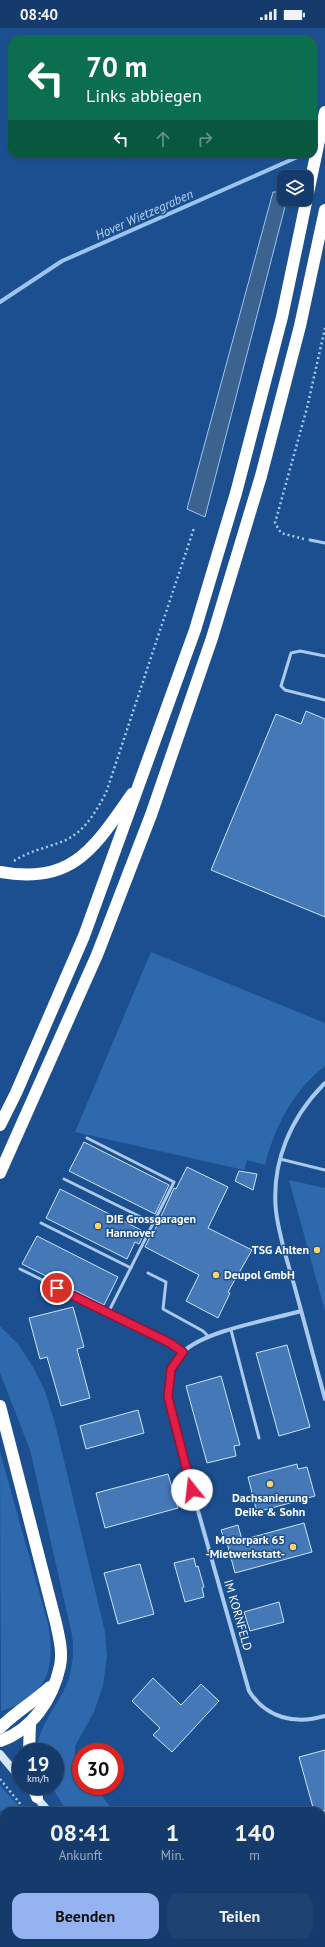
<!DOCTYPE html>
<html lang="de">
<head>
<meta charset="utf-8">
<style>
	:root { --surface:#143b6b; --page:#1d4271; --text:#f1f3f6; --muted:#9dadc1; --line:#33557e; --accent:#95b2f1 }
	body { margin:0; font-family:"PT Sans",sans-serif; background:var(--page); color:var(--text); height:100vh; display:flex; flex-direction:column; font-size:15px; white-space:nowrap }
	* { box-sizing:border-box; margin:0 }
	p { font-size:13px; color:var(--muted) }
	.icon { flex:none; width:22px; height:22px; fill:none; stroke:currentColor; stroke-width:2; stroke-linecap:round; stroke-linejoin:round }
	.map { position:relative; flex:1; overflow:hidden }
	.drawer { position:absolute; left:0px; top:1779px; width:325px; height:140px; display:flex; flex-direction:column; background:var(--surface); border-radius:12px 12px 0 0; box-shadow:0 1px 3px #0004,0 0 0 1px var(--line) }
	.drawer>* { flex:none }
	.guide { position:absolute; left:8px; top:8px; width:309px; height:122px; border-radius:12px; box-shadow:0 1px 3px #0004,0 0 0 1px var(--line); background:#0b6e4f; color:#fff; overflow:hidden }
	.controls { position:absolute; left:277px; top:142px; display:grid; gap:8px }
	.controls a { display:grid; place-items:center; width:36px; height:36px; border-radius:8px; background:var(--surface); box-shadow:0 1px 3px #0004,0 0 0 1px var(--line); font-size:20px }
	.speed { position:absolute; left:12px; top:1715px; display:flex; gap:8px; font-size:20px; font-weight:700; text-align:center }
	.speed>* { display:grid; place-content:center; width:52px; height:52px; border-radius:50%; background:var(--surface); box-shadow:0 1px 3px #0004,0 0 0 1px var(--line); line-height:1 }
	.speed small { font-size:10px; font-weight:400 }
	.speed .limit { border:6px solid #d22; background:#fff; color:#111 }
	.pin { position:absolute; display:grid; place-items:center; width:34px; height:34px; color:#fff; margin:-17px; border:2px solid #fff; border-radius:50%; box-shadow:0 1px 4px #0007 }
	.me { position:absolute; width:44px; margin:-22px; rotate:344deg; stroke-linejoin:round; filter:drop-shadow(0 0 3px #0008) }
	.turn { display:flex; align-items:center; gap:14px; height:84px; padding:0 12px; font-size:18px }
	.turn .icon { width:52px; height:52px; stroke-width:2.5 }
	.turn b { display:block; font-size:28px; line-height:34px }
	.lanes { display:flex; align-items:center; height:38px; padding:0 12px; background:#0003; justify-content:center; gap:20px; direction:ltr }
	.lanes .off { opacity:.35 }
	.eta { display:flex; justify-content:space-evenly; align-items:center; height:68px; text-align:center }
	.eta b { font-size:24px; font-weight:700; line-height:28px }
	.action { display:flex; gap:8px; margin-top:auto; padding:8px 12px }
	.action a { flex:1; height:46px; border-radius:12px; background:var(--accent); color:#111; font-size:16px; font-weight:700; line-height:46px; text-align:center }
	.action a+a { background:var(--page); color:var(--text) }
	.status { display:flex; justify-content:space-between; align-items:center; height:28px; padding:0 20px; background:var(--surface); direction:ltr }
	.status svg { height:11px; fill:currentColor }
	.map>svg:first-child { display:block }
	.green { fill:#2e69ad }
	.water { fill:#3c6290; stroke:#9cc4f0 }
	.lines { fill:none; stroke-linecap:round; stroke-linejoin:round }
	.stream { stroke:#9cc4f0; stroke-width:4 }
	.building { fill:#4478b7; stroke:#cfe3fa }
	.path { stroke:#a9c9ee; stroke-width:2.5; stroke-dasharray:2 3; stroke-linecap:butt }
	.lane { stroke:#a9c9ee; stroke-width:3 }
	.street { stroke:#a9c9ee; stroke-width:4 }
	.secondary { stroke:#d6e6fa; stroke-width:8 }
	.highway { stroke:#fff; stroke-width:12 }
	.route-casing { stroke:#92132f; stroke-width:10 }
	.route { stroke:#e11d48; stroke-width:7 }
	.poi-dot { fill:#ffd166; stroke:#1b4f8f; stroke-width:1.5 }
	.labels { text-anchor:middle; stroke-width:3; stroke-linejoin:round; paint-order:stroke }
	.poi-label { font-size:12px; font-weight:bold; fill:#fff; stroke:#1b4f8f; text-anchor:start }
	.street-label { font-size:12px; fill:#fff; stroke:#1b4f8f }
	.water-label { font-size:13px; font-style:italic; fill:#b5d3f5; stroke:#1b4f8f }
</style>
</head>
<body>
<div class="status"><b>08:40</b><svg viewBox="0 0 49 12"><path d="M0 12V9h3v3zM5 12V6h3v6zM10 12V3h3v9zM15 12V0h3v12zM26 1h20v11H26zM47 4h2v5h-2z"/></svg></div>
<div class="map">
<svg width="325" height="1919" viewBox="0 0 325 1919">
	<rect width="100%" height="100%" fill="#1b4f8f"/>
	<g class="green">
		<path d="M151,924L325,995V1038C293,1063 275,1098 265,1137L247,1132L244,1142L75,1104Z"/>
		<path d="M289,1152L325,1160V1283Z"/>
		<path d="M0,1298L18,1316L33,1339L45,1363L55,1395L105,1604L107,1628L103,1658L94,1684L75,1718V1726L81,1737V1758H95L113,1783H67L51,1758H55V1724H37C37,1697 61,1675 69,1650C73,1635 74,1622 72,1607L30,1422L0,1345Z"/>
		<path d="M0,1424L47,1592C57,1636 49,1670 1,1683Z"/>
		<path d="M0,1757L23,1783H4V1787L0,1782Z"/>
		<path d="M174,1915H224L227,1919H177Z"/>
	</g>
	<path class="water" d="M273,164H284V171H287L205,489L187,481Z"/>
	<g class="lines">
		<path class="stream" d="M0,274L62,233L302,127"/>
	</g>
	<g class="building">
		<path d="M306,683L325,691V889L211,842L276,686L301,696Z"/>
		<path d="M84,1114L169,1157L155,1186L69,1143Z"/>
		<path d="M187,1139L228,1159L208,1200L252,1222L228,1264L230,1265L218,1290L186,1273L199,1247L145,1219L151,1207L152,1208L174,1160L176,1161Z"/>
		<path d="M239,1143L257,1146L253,1162L235,1153Z"/>
		<path d="M60,1161L145,1204L139,1216L135,1214L127,1231L46,1190Z"/>
		<path d="M37,1208L118,1249L104,1277L22,1236Z"/>
		<path d="M73,1279L84,1319L77,1321L90,1370L61,1378L47,1329L40,1331L29,1290Z"/>
		<path d="M287,1317L310,1399L279,1408L256,1325Z"/>
		<path d="M221,1348L240,1417L234,1418L236,1428L207,1435L186,1358Z"/>
		<path d="M138,1382L144,1405L86,1421L80,1398Z"/>
		<path d="M297,1436L298,1441L307,1439L315,1468L257,1484L248,1449Z"/>
		<path d="M168,1446L178,1480L105,1500L96,1465Z"/>
		<path d="M304,1495L312,1524L235,1545L226,1511H224L221,1502L238,1497L242,1512Z"/>
		<path d="M194,1530L196,1539L198,1538L204,1559L202,1560L204,1569L185,1574L174,1535Z"/>
		<path d="M140,1536L154,1586L118,1596L104,1545Z"/>
		<path d="M279,1574L284,1594L250,1603L244,1584Z"/>
		<path d="M153,1650L181,1677L201,1656L219,1673L172,1724L153,1707L160,1700L132,1673Z"/>
		<path d="M325,1722V1783H314L299,1729Z"/>
	</g>
	<g class="lines">
		<g class="path">
			<path d="M304,511L281,505L275,495L307,380L325,300"/>
			<path d="M14,833C30,822 48,820 66,812C86,802 96,783 106,765L194,500"/>
			<path d="M0,1751L26,1783"/>
			<path d="M138,1915L141,1919"/>
		</g>
		<g class="lane">
			<path d="M310,512L325,515"/>
			<path d="M325,628L300,623L291,625L281,658L285,662L325,672"/>
			<path d="M87,1110L174,1154L108,1285"/>
			<path d="M280,1131L325,1142"/>
			<path d="M64,1151L153,1195"/>
			<path d="M41,1195L131,1240"/>
			<path d="M20,1241L170,1315L183,1324"/>
			<path d="M148,1245L166,1254L163,1281L203,1303L209,1309"/>
			<path d="M231,1302L259,1410"/>
			<path d="M321,1811L325,1809"/>
		</g>
		<g class="street">
			<path d="M325,1055C291,1089 271,1134 276,1183C279,1209 288,1235 295,1260C305,1297 315,1334 325,1371"/>
			<path d="M301,1283C270,1292 206,1302 183,1324C173,1333 168,1347 168,1360C167,1375 173,1391 176,1405L249,1663C266,1690 295,1697 325,1688"/>
		</g>
		<g class="secondary">
			<path d="M0,1726L21,1751"/>
			<path d="M27,1758L48,1783"/>
			<path d="M157,1915L161,1919"/>
		</g>
		<g class="highway">
			<path d="M0,844C73,857 94,820 132,766"/>
			<path d="M0,1097L16,1065L84,908L195,602L236,465L282,289L325,84"/>
			<path d="M0,1145L97,927L151,787L212,610L261,448L300,298L325,182"/>
			<path d="M0,1378L56,1595C59,1609 63,1624 60,1638C53,1671 32,1702 0,1713"/>
			<path d="M0,1700C15,1684 34,1674 50,1659"/>
			<path d="M29,1724L30,1695"/>
			<path d="M34,1758L37,1769"/>
		</g>
	</g>
	<g class="lines">
		<defs>
			<path id="route" d="M57,1260L170,1315L183,1324L171,1341L168,1369L192,1462"/>
		</defs>
		<use href="#route" class="route-casing"/>
		<use href="#route" class="route"/>
	</g>
	<g class="poi-dot">
		<circle cx="98" cy="1198" r="4"/>
		<circle cx="317" cy="1222" r="4"/>
		<circle cx="216" cy="1247" r="4"/>
		<circle cx="270" cy="1456" r="4"/>
		<circle cx="293" cy="1519" r="4"/>
	</g>
	<g class="labels">
		<g class="poi-label">
			<text x="106" y="1195">DIE Grossgaragen<tspan x="106" dy="14">Hannover</tspan></text>
			<text x="309" y="1226" text-anchor="end">TSG Ahlten</text>
			<text x="224" y="1251">Deupol GmbH</text>
			<text x="270" y="1474" text-anchor="middle">Dachsanierung<tspan x="270" dy="14">Deike &amp; Sohn</tspan></text>
			<text x="285" y="1516" text-anchor="end">Motorpark 65<tspan x="285" dy="14">-Mietwerkstatt-</tspan></text>
		</g>
		<g class="street-label">
			<text transform="translate(238 1587) rotate(74)" y="4">IM KORNFELD</text>
		</g>
		<g class="water-label">
			<text transform="translate(144 186) rotate(-24)" y="5">Hover Wietzegraben</text>
		</g>
	</g>
</svg>
<div class="controls">
<a><svg class="icon" aria-label="layers" viewBox="0 0 24 24"><path d="M12 4l9 5-9 5-9-5zM3 14l9 5 9-5"/></svg></a>
</div>
<div class="speed"><div>19<small>km/h</small></div><div class="limit">30</div></div>
<div class="pin" style="left:57px;top:1260px;background:#d93025"><svg class="icon" aria-label="arrive" viewBox="0 0 24 24"><path d="M6 21V4h12l-3 4 3 4H6"/></svg></div>
<svg class="me" style="left:192px;top:1462px" viewBox="-20 -20 40 40"><circle r="19" fill="#fff"/><path d="M0-13L10 11 0 6-10 11z" fill="#e11d48"/></svg>
<div class="guide">
<div class="turn"><svg class="icon" aria-label="left" viewBox="0 0 24 24"><path d="M17 20v-9H6M10 6l-5 5 5 5"/></svg><div><b>70 m</b>Links abbiegen</div></div>
<div class="lanes"><svg class="icon" aria-label="left" viewBox="0 0 24 24"><path d="M17 20v-9H6M10 6l-5 5 5 5"/></svg><svg class="icon off" aria-label="ahead" viewBox="0 0 24 24"><path d="M12 20V5M6 11l6-6 6 6"/></svg><svg class="icon off" aria-label="right" viewBox="0 0 24 24"><path d="M7 20v-9h11M14 6l5 5-5 5"/></svg></div>
</div>
<section class="drawer">
<div class="eta">
<div><b>08:41</b><p>Ankunft</p></div>
<div><b>1</b><p>Min.</p></div>
<div><b>140</b><p>m</p></div>
</div>
<div class="action"><a>Beenden</a><a>Teilen</a></div>
</section>
</div>
</body>
</html>
